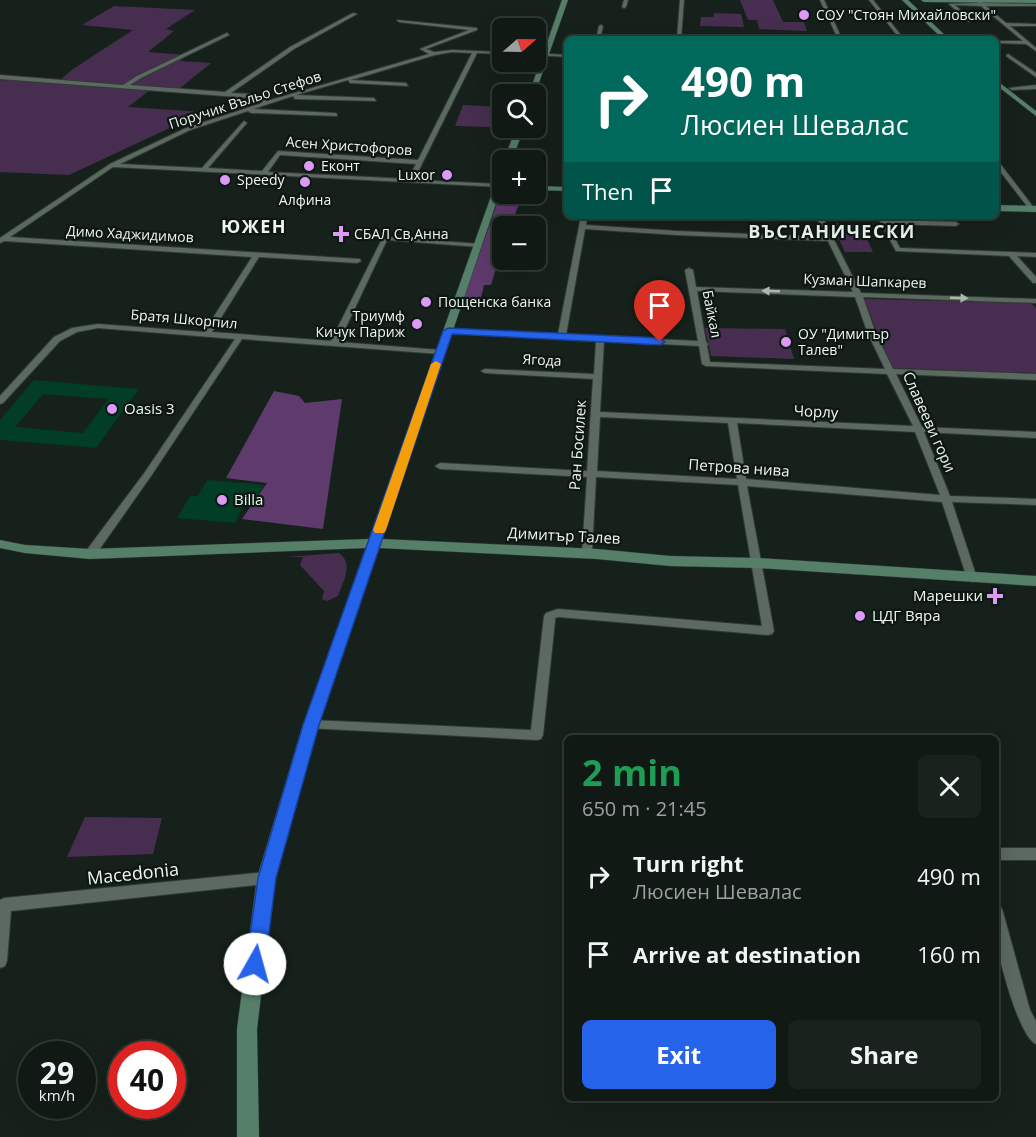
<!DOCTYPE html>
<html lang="en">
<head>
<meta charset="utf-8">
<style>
	:root { --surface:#101914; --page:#19221d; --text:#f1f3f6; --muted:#9ca0a0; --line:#303834; --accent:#2563eb }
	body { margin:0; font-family:"Open Sans",sans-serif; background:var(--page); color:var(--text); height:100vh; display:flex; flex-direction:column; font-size:22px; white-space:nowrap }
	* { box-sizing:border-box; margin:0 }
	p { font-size:20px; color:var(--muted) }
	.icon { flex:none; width:33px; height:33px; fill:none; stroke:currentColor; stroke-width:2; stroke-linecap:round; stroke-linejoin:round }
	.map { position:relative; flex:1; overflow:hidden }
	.drawer { position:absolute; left:564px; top:735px; width:435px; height:366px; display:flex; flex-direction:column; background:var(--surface); border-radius:9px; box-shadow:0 6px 24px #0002,0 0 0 2px var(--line) }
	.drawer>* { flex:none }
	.hud { position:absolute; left:564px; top:36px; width:435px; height:183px; border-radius:9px; box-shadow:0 6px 24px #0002,0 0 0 2px var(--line); background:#00695c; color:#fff; overflow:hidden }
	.needle { width:39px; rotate:70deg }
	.fabs { position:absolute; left:492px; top:18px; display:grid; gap:12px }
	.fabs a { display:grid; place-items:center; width:54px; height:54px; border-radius:9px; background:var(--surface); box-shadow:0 6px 24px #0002,0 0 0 2px var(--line); font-size:30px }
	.speed { position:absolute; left:18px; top:1041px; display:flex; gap:12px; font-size:30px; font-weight:700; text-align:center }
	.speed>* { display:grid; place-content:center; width:78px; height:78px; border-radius:50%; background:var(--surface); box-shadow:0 6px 24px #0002,0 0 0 2px var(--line); line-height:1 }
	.speed small { font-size:15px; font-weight:400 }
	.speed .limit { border:9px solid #d22; background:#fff; color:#111 }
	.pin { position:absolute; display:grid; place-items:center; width:51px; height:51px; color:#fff; margin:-62px -26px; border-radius:50% 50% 50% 0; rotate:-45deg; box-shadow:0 0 6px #0007 }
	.pin .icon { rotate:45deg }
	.me { position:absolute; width:66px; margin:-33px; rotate:7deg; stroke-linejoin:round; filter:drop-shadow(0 0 4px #0008) }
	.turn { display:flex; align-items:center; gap:21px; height:126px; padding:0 18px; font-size:27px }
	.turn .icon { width:78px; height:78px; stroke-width:2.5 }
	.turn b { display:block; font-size:42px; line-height:51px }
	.then { display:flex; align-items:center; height:57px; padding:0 18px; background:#0003; gap:12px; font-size:22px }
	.round { display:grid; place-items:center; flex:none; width:63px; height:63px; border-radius:9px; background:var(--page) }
	.head { display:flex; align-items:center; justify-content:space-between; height:102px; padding:0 18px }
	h1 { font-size:36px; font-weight:700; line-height:45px; color:#1e9e55 }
	.button { display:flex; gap:12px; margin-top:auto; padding:12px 18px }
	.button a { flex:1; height:69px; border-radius:9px; background:var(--accent); color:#fff; font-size:24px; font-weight:700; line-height:69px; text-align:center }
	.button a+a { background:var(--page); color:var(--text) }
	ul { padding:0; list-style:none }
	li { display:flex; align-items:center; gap:18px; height:78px; padding:0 18px }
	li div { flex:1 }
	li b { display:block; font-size:22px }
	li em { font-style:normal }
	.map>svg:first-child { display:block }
	.green { fill:#472e51 }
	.forest { fill:#5f3a6c }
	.building { fill:#013e25; fill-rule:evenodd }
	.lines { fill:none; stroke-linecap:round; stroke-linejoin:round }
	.street-casing { stroke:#313a34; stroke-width:2 }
	.secondary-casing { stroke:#313a34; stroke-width:1 }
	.street { fill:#5b6961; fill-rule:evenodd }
	.secondary { fill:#567f6a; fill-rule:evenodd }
	.oneway { fill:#acb7b0 }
	.route { fill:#2563eb; stroke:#184099; stroke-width:1.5 }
	.slow { fill:#f59e0b }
	.poi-dot { fill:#dc99f5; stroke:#0c1811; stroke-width:2 }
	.labels { text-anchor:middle; stroke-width:4.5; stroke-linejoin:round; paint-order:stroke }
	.far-poi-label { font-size:14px; fill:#eef6f1; stroke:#0c1811; text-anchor:start }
	.far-street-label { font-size:14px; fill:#eef6f1; stroke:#0c1811 }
	.poi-label { font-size:15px; fill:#eef6f1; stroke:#0c1811; text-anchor:start }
	.street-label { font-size:15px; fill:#eef6f1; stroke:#0c1811 }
	.far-district-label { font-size:18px; font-weight:bold; letter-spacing:1.5px; fill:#eef6f1; stroke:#0c1811 }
	.near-street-label { font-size:18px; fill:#eef6f1; stroke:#0c1811 }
</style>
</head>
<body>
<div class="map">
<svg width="1036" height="1137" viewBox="0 0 1036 1137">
	<rect width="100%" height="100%" fill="#15211a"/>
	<g class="green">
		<path d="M740,0H773L783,22H804L807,31L759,29L757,20H748Z"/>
		<path d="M114,6L195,10L166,29L174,31L148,52L187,55L180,61L211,63L179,89L150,90L128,107L204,112L69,175L0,172V80L58,82L73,69L133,30L82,25Z"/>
		<path d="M714,13L741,14L744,27L700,26L701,17H713Z"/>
		<path d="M463,105L499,107L492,127L455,126Z"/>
		<path d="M831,223L860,224L873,252H845Z"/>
		<path d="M864,299L1031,303L1036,308V373L891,368Z"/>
		<path d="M705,328L785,329L794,359L711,356Z"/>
		<path d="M339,553C354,564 343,581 338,596L327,601L322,599L324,591L300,565L303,557H286Z"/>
		<path d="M85,817L162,818L153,854L67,857Z"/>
	</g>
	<g class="forest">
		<path d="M498,201L520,202L510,226H502L499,243L502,244V249L491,285H484L480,302H462Z"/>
		<path d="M274,391L299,396L305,403L342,399L323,529L242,519L267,483L226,478Z"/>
	</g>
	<g class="building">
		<path d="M34,380L139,389L96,448L0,440V420ZM43,394L108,399L83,433L15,427Z"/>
		<path d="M207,480L264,485L254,505L244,504L235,523L177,518L190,496H198Z"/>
	</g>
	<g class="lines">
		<defs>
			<g id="street">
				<path d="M624,0H628L626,7L624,8L622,7Z"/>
				<path d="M680,0H684L681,39H677Z"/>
				<path d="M820,0H824L842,39H838Z"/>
				<path d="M869,0H873L904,39H900Z"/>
				<path d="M979,1L983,3L1036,4V6H986L1006,23L1036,24V26H1010L1036,48V51L1026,44L996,43V41H1023L981,6L955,5L971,20L969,22L949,4L978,3Z"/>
				<path d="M353,13L357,14L294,49L231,93L252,94L267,101L429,54L420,49L469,30L399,22L397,20L477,28V30L426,49L434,52L452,50L502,52V54L477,53L414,180L499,184L502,186L501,187L113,167L10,237L360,259L361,261L357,263L259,257L212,332L331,341L383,237L481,244V246L479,247L387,240L339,342L440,350L444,352L440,354L242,339L151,476L94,557H86L85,554L86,551L145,472L235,339L98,328L77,332L60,341L3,403L0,404V396L54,337L72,328L98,324L204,332L252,257L4,241L0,243V238L110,164L186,128L262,103L251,98L0,79V75L123,85L137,76L227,33L229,35L141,78L130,85L225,92L290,47ZM452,52L472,53L418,160L278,151L262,171L208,168L246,124L247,123L244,121L202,168L120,164L190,130L248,111L251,113L337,116V114L335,113L253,109L293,96L295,99L376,101L374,98L296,95L348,80L350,83L408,86L406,83L351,80L435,55ZM280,155L416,164L408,179L268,172Z"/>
				<path d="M601,25L603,26L600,39H596L599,26Z"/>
				<path d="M536,53L567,55V57L536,55Z"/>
				<path d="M1008,54L1036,73V77L1006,56Z"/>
				<path d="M1036,85V89L1012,90L1009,88Z"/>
				<path d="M996,160L998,161L1034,208V210H1030L996,166Z"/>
				<path d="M581,216H587L586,225L677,231L826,237L816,216H822L861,293L1036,299V303L863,297L876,334L893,369L1036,374V380L896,374L922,427L1036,432V438L924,432L950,496L1036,499V505L952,502L977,578L972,582L967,578L942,502L747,486L774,631L772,634L768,635L559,617L555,618V621L543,735L541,739L537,740L307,728L305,725L307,722L311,720L531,730L544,616L546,613L558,609L762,626L738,485L596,477L592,553L587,557L582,553L587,477L440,469L435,466L440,463L587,471L593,379L485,373L481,371L485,369L594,374L596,341L448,333L444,331L448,329L558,334ZM585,229L677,235L828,241L853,292L696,287L693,270L689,268L685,270L698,341L566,335ZM697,291L855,297L868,334L885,369L710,362L707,346L708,344L706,342ZM604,341L699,346L702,364L706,366L887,374L913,426L600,412ZM600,417L728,423L737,479L597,471ZM737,423L915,432L940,495L746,479Z"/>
				<path d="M883,220L956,222L959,224L956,226L887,224L900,248L1036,253V257L1017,256L1036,277V283H1033L1009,256L896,251L880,222Z"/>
				<rect x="996" y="848" width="40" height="12"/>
				<path d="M266,872L271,873L273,878L271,883L266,884L11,911L7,961L5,966L0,968V900L4,898Z"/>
				<path d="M996,905L1001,907L1003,912L1030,1010L1036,1021V1044C1019,1037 998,957 996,938C995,927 996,916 996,905Z"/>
			</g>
			<g id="secondary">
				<path d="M562,0H568L535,94H529Z"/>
				<path d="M902,0H908L949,39H943Z"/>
				<path d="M921,0H1036V3L924,2Z"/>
				<path d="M996,80L1036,111V116L996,85Z"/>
				<path d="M516,128H524L512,160H504Z"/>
				<path d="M499,174H502V186L382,539L597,549L670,556L758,558L1036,576V586L758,568L670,566L597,559L379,548L319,725L275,878L257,1029L259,1137H237V1029L257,878L303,725L366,548L90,559L25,553L0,548V540L25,545L90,549L369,539Z"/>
				<path d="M536,186L567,187V191L536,190Z"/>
				<path d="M996,205L1036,206V212L996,211Z"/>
			</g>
		</defs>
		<use href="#street" class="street-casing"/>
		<use href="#secondary" class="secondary-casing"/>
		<use href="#street" class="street"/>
		<use href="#secondary" class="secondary"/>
	</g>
	<defs><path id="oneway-solid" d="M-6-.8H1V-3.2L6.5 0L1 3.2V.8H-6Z" transform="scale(1.5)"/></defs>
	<g class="oneway">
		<use href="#oneway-solid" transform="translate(771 291) rotate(-178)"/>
		<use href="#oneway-solid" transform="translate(959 298) rotate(2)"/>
	</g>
	<path class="route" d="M448,328L660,338L665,342L660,345L452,334L319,725L276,878L265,964L262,971L255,974L248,971L246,964L258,878L303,725L443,331Z"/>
	<path class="slow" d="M436,361L441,364L386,530L384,533H375L373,530L431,364Z"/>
	<g class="poi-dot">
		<circle cx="804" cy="15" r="6"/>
		<circle cx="309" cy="166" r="6"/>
		<circle cx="447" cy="175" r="6"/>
		<circle cx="225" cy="180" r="6"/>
		<circle cx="305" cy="182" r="6"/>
		<path d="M338 225h6v6h6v6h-6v6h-6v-6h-6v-6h6z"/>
		<circle cx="426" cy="302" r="6"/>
		<circle cx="417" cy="324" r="6"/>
		<circle cx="786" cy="342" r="6"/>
		<circle cx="112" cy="409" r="6"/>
		<circle cx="222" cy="500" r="6"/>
		<path d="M992 587h6v6h6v6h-6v6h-6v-6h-6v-6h6z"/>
		<circle cx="860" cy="616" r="6"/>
	</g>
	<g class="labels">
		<g class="far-poi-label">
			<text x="816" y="20">СОУ "Стоян Михайловски"</text>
			<text x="321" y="171">Еконт</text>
			<text x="435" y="180" text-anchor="end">Luxor</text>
			<text x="237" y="185">Speedy</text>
			<text x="305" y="205" text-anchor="middle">Алфина</text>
			<text x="354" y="239">СБАЛ Св,Анна</text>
			<text x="438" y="307">Пощенска банка</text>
			<text x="405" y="321" text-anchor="end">Триумф<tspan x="405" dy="16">Кичук Париж</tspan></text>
			<text x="798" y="339">ОУ "Димитър<tspan x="798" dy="16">Талев"</tspan></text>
		</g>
		<g class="far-street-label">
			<text transform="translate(245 100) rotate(-18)" y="5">Поручик Въльо Стефов</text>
			<text transform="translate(349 146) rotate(4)" y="5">Асен Христофоров</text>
			<text transform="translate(130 234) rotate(3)" y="5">Димо Хаджидимов</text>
			<text transform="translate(865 281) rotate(2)" y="5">Кузман Шапкарев</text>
			<text transform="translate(712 314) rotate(79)" y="5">Байкал</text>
			<text transform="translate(184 319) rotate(5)" y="5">Братя Шкорпил</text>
			<text transform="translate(542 360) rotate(3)" y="5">Ягода</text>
		</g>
		<g class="poi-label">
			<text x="124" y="414">Oasis 3</text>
			<text x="234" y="505">Billa</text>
			<text x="983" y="601" text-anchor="end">Марешки</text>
			<text x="872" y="621">ЦДГ Вяра</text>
		</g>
		<g class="street-label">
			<text transform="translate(816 412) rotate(3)" y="5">Чорлу</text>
			<text transform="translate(929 422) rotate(66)" y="5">Славееви гори</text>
			<text transform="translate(578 445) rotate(-86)" y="5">Ран Босилек</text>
			<text transform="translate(739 468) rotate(4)" y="5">Петрова нива</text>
			<text transform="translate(564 536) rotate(3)" y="5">Димитър Талев</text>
		</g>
		<g class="far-district-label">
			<text x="254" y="233">ЮЖЕН</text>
			<text x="832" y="238">ВЪСТАНИЧЕСКИ</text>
		</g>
		<g class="near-street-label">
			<text transform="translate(133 874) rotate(-6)" y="6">Macedonia</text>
		</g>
	</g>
</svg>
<div class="fabs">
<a><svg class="needle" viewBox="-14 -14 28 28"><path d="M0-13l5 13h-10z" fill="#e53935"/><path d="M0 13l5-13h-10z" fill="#9ca0a0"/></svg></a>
<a><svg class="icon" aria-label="search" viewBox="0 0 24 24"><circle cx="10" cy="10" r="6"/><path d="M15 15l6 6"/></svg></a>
<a>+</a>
<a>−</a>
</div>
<div class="speed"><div>29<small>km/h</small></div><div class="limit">40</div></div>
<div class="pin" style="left:660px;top:342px;background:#d93025"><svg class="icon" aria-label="arrive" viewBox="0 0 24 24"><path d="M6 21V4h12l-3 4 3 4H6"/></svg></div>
<svg class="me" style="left:255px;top:964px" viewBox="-20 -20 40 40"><circle r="19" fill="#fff"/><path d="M0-13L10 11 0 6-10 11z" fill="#2563eb"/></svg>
<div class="hud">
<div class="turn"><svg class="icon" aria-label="right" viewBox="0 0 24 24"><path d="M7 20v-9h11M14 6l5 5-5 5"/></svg><div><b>490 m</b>Люсиен Шевалас</div></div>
<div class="then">Then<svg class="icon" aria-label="arrive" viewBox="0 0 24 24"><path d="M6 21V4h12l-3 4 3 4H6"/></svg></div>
</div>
<section class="drawer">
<div class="head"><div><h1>2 min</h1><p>650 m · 21:45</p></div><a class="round"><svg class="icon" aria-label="close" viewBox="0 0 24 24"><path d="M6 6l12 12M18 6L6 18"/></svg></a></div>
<ul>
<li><svg class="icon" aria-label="right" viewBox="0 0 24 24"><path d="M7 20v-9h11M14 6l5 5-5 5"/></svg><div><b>Turn right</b><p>Люсиен Шевалас</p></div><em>490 m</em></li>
<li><svg class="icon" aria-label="arrive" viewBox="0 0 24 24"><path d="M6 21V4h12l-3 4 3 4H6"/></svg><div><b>Arrive at destination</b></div><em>160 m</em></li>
</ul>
<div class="button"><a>Exit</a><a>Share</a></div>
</section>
</div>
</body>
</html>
